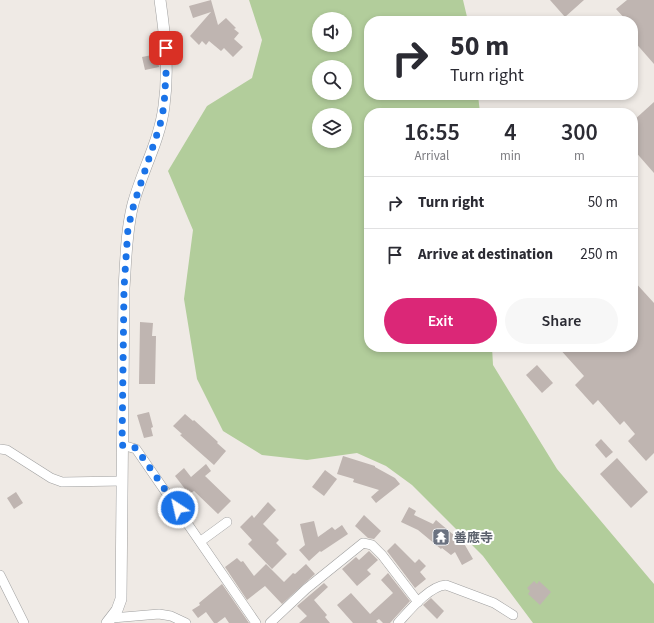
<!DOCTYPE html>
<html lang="en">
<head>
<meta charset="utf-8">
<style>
	:root { --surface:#fff; --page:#f7f7f7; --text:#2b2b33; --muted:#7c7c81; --line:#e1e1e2; --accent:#db2777 }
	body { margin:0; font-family:"Source Sans 3","Noto Sans JP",sans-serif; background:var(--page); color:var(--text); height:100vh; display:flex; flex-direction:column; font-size:15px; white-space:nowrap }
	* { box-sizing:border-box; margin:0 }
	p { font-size:13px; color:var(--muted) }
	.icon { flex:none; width:22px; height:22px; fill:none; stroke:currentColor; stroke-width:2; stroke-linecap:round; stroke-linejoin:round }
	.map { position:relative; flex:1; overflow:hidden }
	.panel { position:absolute; left:364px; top:108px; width:274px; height:244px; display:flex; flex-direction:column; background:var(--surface); border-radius:16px; box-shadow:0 2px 6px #0003 }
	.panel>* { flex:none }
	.guide { position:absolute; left:364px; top:16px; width:274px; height:84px; border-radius:16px; box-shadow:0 2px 6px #0003; background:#fff; color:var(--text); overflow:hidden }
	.buttons { position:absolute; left:312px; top:12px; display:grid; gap:8px }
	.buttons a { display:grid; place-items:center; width:40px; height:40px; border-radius:50%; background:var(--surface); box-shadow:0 2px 6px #0003; font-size:20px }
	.pin { position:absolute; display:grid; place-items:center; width:34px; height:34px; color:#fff; margin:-17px; border-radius:8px; box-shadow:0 2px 6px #0006 }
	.me { position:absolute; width:44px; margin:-22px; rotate:325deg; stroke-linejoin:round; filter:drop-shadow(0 0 3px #0008) }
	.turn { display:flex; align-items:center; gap:14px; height:84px; padding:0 20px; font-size:18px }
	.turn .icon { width:52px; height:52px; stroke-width:2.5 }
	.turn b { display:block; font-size:28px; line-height:34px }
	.eta { display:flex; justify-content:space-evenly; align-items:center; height:68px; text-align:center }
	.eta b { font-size:24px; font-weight:600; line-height:28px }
	.primary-button { display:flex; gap:8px; margin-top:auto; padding:8px 20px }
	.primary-button a { flex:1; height:46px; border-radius:24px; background:var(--accent); color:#fff; font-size:16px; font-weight:600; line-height:46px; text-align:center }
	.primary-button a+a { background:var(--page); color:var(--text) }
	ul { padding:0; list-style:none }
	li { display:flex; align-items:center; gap:12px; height:52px; padding:0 20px; border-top:1px solid var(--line) }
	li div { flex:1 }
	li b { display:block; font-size:15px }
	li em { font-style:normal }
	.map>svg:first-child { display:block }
	.forest { fill:#b2cd9b; fill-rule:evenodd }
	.building { fill:#bfb5b1 }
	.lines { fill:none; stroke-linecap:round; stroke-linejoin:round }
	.minor-casing { stroke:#9f9f9f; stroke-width:10 }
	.tertiary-casing { stroke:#9f9f9f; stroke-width:12 }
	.minor { stroke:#fff; stroke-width:9 }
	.tertiary { stroke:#fff; stroke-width:11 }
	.route { stroke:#1a73e8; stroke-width:7; stroke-dasharray:0 12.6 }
	.labels { text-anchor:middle; stroke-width:4; stroke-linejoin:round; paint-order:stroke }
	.worship-label { font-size:13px; font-weight:bold; fill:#5b616d; stroke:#fff; text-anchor:start }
</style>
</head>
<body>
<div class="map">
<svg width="654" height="623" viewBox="0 0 654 623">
	<rect width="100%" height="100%" fill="#efeae5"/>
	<path class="forest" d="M249,0H463L468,21H369V95H478L480,113H369V347H492L493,365L557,469L654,584V623H533L483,556L412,485L386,466L357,453L307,460L262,455L223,431L197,379L184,299L193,230L168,171L207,106L252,78L262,40ZM319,19H345V45H319ZM319,67H345V93H319ZM319,115H345V141H319Z"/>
	<g class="building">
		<path d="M211,0L218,25L226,18L236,28L234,29L239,33L234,39L243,47L233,57L224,48L221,51L209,41L206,45L202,41L199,45L190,36L211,12L193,18L189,6Z"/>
		<path d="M550,0H584L565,17Z"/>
		<path d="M627,0H654V64L633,40V21H627L616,9Z"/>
		<path d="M157,54L159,67L145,70L142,57Z"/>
		<path d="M654,102V173L633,149V121Z"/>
		<path d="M633,280L654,303V453L646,461L628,441L635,434L624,421L620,425L598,400L593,405L575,385L584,376L558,347H633Z"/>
		<path d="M140,322L153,323L152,336H156L155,384H139Z"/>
		<path d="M537,365L553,383L542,393L526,375Z"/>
		<path d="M149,412L153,427L151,428L153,436L144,438L137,415Z"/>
		<path d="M185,414L193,421L194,420L218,442L217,443L226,451L214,465L180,435L182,434L173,426Z"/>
		<path d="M601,439L613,452L606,458L595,445Z"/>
		<path d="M343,456L375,466V467L395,478L400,484L376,503L371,497L379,490L353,482L354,479L337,474Z"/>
		<path d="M617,458L648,492L631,508L600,474Z"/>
		<path d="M206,464L211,471L205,476L231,501L218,514L194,491L189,494L175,476L184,468L191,477Z"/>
		<path d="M325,470L337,479L324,496L312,487Z"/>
		<path d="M16,492L23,503L14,509L7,498Z"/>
		<path d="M268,502L276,510L263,524L279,540L276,543L287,554L272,569L248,544L252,540L240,527L252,515L254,518Z"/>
		<path d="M409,507L416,511L414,515L433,524L436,520L455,536L456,535L462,540L473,559L462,565L455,552L451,555L442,548L441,549L418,530L401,522Z"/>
		<path d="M364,515L381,531L374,539L368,538L355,526Z"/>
		<path d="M314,521L318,537L332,527L335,530L342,525L348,534L321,552L320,551L309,561L299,550L305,545L300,524Z"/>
		<path d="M395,543L415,563L419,559L426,566L420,572L426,579L415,588L387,551Z"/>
		<path d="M369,551L378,560L367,570L371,574L357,586L342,569L356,557L359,560Z"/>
		<path d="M237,558L241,562L243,561L254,576L266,564L284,582L293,573L295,574L306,564L315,574L282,604L265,586L247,600L225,567Z"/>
		<path d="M388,573L410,601L390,623H383L379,619L376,621L378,623H353L337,605L351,593L370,614L393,593L381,580Z"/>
		<path d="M534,581L537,584L539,581L551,592L540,605L528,594L530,591L527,588Z"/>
		<path d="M324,583L328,587L314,600L327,615L325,617L330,623H299L307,616L297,606Z"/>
		<path d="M222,584L249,623H229L225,617L217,623H214L206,612L198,618L192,610L200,605L199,603Z"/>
		<path d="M431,598L444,611L437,619L423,605Z"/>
	</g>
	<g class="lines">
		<defs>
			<g id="minor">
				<path d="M122,445L136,449L256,623"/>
				<path d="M0,449L7,450L51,478L62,482L122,481"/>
				<path d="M201,541L227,522"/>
				<path d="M0,575L24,623"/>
				<path d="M112,618L159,614L171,616L186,623"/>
				<path d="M270,623L306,589L363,543L372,545L382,555L418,602"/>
				<path d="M398,623C409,611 429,586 446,585L494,603L513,615"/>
			</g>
			<path id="tertiary" d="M107,623L117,610L121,599L124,288C126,260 126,232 133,204C142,171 160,140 164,106C169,70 165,35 160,0"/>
		</defs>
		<use href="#minor" class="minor-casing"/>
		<use href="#tertiary" class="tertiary-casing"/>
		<use href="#minor" class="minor"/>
		<use href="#tertiary" class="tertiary"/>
	</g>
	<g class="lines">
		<path class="route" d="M166,48V74L164,106L160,125L134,204L128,228L124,288L122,445L136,448L178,508"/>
	</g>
	<defs>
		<symbol id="temple-square" viewBox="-11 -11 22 22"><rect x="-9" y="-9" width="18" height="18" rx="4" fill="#6b7280" stroke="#fff"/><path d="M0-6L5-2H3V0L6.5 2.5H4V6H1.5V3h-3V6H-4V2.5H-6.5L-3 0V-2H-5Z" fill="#fff"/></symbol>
	</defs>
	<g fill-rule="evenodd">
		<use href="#temple-square" x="431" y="527" width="20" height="20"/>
	</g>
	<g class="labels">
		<g class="worship-label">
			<text x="454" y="542">善應寺</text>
		</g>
	</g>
</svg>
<div class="buttons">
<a><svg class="icon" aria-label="sound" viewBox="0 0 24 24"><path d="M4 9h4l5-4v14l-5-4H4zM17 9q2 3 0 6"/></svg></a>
<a><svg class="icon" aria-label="search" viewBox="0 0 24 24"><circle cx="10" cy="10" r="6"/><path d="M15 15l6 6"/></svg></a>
<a><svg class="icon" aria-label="layers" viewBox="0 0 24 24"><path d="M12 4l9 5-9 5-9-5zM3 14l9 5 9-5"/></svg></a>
</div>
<div class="pin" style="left:166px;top:48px;background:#d93025"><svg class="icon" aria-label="arrive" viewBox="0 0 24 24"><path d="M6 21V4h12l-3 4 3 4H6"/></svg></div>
<svg class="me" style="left:178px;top:508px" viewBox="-20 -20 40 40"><circle r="17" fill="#1a73e8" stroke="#fff" stroke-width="3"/><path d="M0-11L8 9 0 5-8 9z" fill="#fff"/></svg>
<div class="guide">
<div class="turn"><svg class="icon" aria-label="right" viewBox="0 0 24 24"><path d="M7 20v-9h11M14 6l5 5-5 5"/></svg><div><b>50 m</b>Turn right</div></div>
</div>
<section class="panel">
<div class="eta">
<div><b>16:55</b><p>Arrival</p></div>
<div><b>4</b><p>min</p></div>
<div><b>300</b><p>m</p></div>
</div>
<ul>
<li><svg class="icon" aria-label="right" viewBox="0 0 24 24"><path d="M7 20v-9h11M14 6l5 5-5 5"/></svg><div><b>Turn right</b></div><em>50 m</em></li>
<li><svg class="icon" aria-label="arrive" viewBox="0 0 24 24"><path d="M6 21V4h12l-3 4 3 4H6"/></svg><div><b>Arrive at destination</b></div><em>250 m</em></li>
</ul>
<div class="primary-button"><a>Exit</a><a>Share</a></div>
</section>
</div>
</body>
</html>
